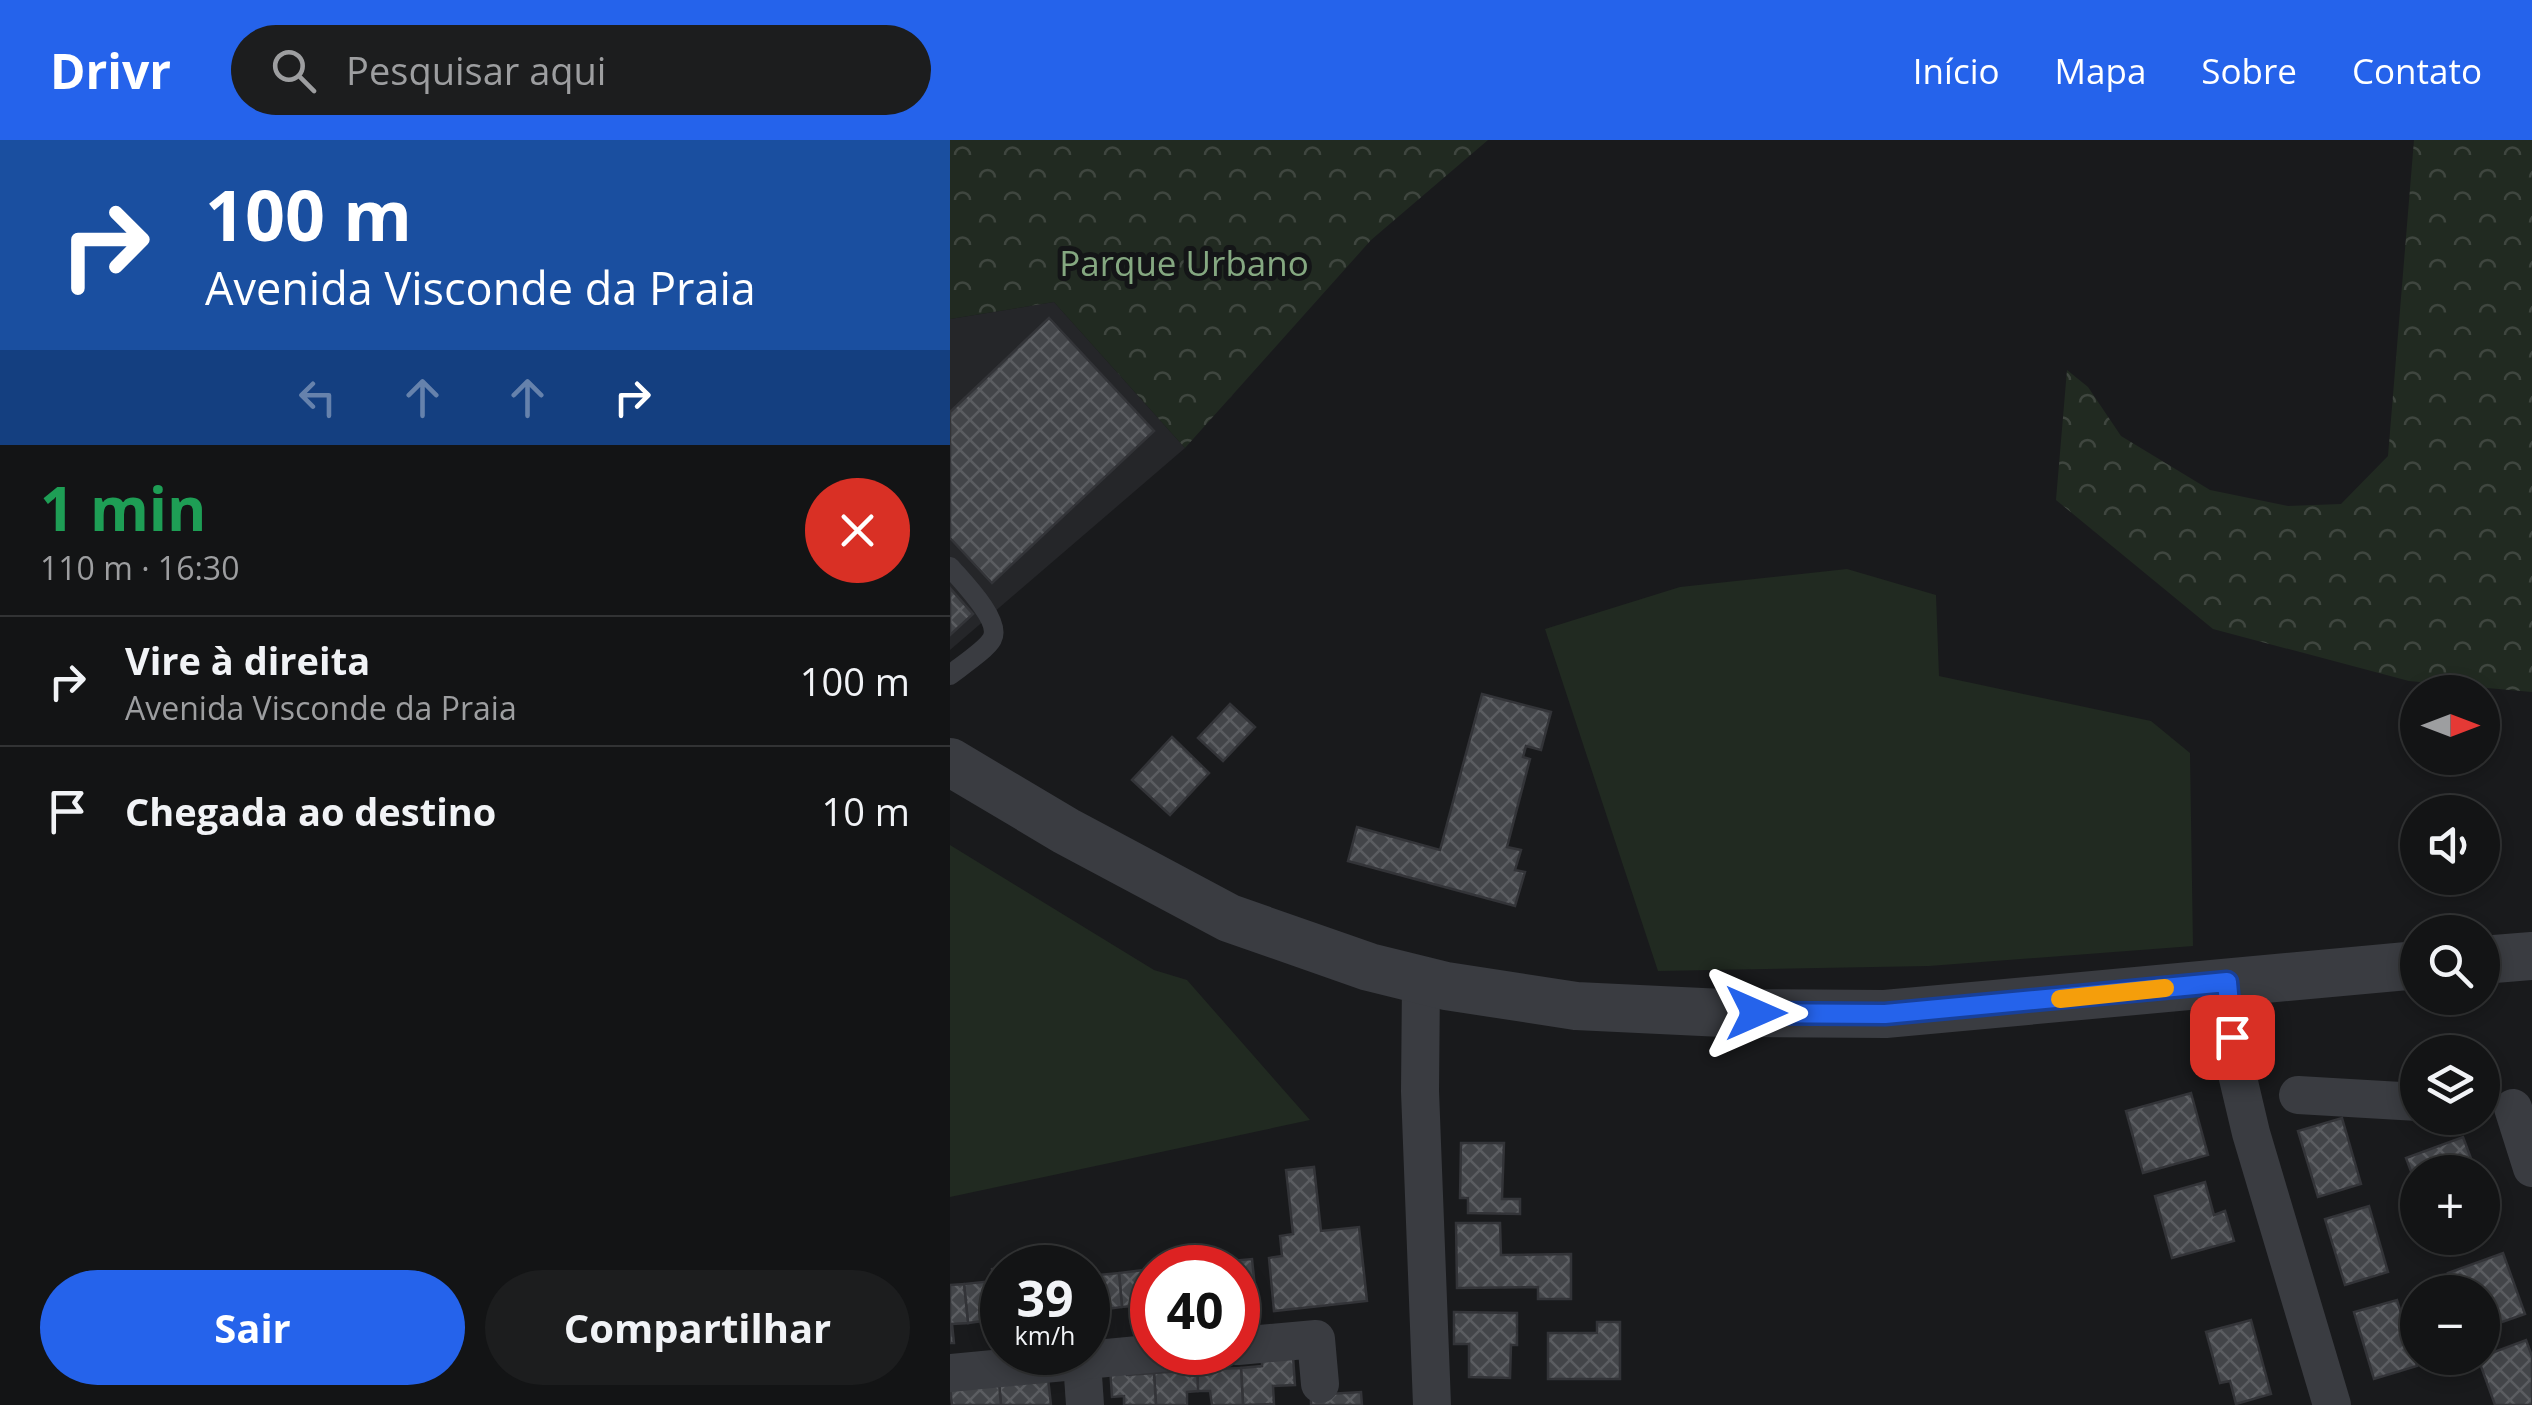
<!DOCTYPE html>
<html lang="pt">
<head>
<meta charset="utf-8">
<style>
	:root { --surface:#131415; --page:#1c1d1e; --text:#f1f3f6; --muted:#9d9ea0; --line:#323334; --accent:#2563eb }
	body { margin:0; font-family:"Open Sans",sans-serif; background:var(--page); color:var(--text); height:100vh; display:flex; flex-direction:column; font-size:38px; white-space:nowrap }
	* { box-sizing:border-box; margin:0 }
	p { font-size:32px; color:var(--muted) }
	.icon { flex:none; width:55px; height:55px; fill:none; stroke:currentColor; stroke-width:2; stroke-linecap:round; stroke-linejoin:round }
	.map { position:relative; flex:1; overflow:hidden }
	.sheet { display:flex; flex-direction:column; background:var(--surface); width:950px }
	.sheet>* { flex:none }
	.hud { background:#1a4fa0; color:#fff; overflow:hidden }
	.needle { width:65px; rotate:90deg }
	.fabs { position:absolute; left:1450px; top:535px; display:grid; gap:20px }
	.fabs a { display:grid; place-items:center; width:100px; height:100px; border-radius:50%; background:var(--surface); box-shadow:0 5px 15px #0003,0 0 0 2px var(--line); font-size:50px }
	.speed { position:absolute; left:30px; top:1105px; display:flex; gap:20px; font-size:50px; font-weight:700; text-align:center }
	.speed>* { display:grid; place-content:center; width:130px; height:130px; border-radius:50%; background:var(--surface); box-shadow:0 5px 15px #0003,0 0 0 2px var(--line); line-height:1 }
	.speed small { font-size:25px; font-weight:400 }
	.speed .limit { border:15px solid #d22; background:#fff; color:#111 }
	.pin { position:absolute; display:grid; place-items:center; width:85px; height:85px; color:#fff; margin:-42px; border-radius:20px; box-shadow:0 5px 15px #0006 }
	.me { position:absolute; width:110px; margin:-55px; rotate:90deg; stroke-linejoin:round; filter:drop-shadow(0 0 8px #0008) }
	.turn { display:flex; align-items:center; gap:35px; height:210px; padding:0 40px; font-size:45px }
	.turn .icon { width:130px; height:130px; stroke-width:2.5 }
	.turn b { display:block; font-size:70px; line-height:85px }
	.lanes { display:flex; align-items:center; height:95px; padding:0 40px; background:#0003; justify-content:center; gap:50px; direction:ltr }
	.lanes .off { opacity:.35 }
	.round { display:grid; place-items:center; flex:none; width:105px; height:105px; border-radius:52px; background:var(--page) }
	.headline { display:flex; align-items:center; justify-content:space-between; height:170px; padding:0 40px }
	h1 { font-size:60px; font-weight:700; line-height:75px; color:#1e9e55 }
	.button { display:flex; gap:20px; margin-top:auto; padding:20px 40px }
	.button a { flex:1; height:115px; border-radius:60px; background:var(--accent); color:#fff; font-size:40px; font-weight:700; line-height:115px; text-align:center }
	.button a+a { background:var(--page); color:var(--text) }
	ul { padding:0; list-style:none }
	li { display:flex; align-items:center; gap:30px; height:130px; padding:0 40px; border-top:2px solid var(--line) }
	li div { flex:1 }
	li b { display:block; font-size:38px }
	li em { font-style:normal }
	header { display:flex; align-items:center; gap:60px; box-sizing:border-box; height:140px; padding:0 50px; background:var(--accent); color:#fff }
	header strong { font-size:48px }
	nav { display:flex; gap:55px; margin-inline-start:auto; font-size:35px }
	.search { width:700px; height:90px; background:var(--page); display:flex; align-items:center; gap:25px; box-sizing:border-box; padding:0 35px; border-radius:55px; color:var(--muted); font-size:38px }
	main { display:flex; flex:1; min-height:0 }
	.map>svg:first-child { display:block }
	.built { fill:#252629 }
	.grass { fill:#212a21 }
	.forest { fill:url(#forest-crowns) }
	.building { fill:url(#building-cross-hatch); stroke:#333438; stroke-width:2.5 }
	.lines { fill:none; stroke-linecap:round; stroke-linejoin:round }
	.service { stroke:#3a3c41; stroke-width:20 }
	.minor { stroke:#3a3c41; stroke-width:38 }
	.tertiary { stroke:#3a3c41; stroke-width:48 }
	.route-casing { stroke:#184099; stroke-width:25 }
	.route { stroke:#2563eb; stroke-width:18 }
	.slow { stroke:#f59e0b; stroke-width:18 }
	.labels { text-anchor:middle; stroke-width:10; stroke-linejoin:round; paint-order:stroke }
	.park-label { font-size:35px; fill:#85a881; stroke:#141517 }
</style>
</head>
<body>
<header>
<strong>Drivr</strong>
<div class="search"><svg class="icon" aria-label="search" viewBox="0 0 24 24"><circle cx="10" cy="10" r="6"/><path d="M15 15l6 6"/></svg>Pesquisar aqui</div>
<nav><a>Início</a><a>Mapa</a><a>Sobre</a><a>Contato</a></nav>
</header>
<main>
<section class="sheet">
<div class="hud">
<div class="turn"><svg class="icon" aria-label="right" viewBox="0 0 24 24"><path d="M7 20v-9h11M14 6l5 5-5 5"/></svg><div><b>100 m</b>Avenida Visconde da Praia</div></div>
<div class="lanes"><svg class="icon off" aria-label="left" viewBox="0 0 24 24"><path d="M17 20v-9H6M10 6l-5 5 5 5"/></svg><svg class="icon off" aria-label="ahead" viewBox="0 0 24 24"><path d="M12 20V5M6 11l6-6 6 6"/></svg><svg class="icon off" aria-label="ahead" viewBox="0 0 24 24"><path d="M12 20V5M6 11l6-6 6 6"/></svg><svg class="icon" aria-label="right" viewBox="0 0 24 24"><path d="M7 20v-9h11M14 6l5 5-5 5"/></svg></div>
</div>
<div class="headline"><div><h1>1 min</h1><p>110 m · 16:30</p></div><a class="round" style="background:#d93025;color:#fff"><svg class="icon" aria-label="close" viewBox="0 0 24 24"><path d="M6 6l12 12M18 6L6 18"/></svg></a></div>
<ul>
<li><svg class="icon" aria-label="right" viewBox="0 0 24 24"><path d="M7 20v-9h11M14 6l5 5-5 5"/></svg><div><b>Vire à direita</b><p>Avenida Visconde da Praia</p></div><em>100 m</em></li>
<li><svg class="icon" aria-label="arrive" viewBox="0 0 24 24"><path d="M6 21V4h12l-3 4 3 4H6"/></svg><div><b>Chegada ao destino</b></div><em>10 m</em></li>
</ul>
<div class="button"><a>Sair</a><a>Compartilhar</a></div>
</section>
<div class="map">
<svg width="1582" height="1265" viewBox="0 0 1582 1265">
	<defs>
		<pattern id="forest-crowns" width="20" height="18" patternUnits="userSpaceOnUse" patternTransform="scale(2.5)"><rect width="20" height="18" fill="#212a21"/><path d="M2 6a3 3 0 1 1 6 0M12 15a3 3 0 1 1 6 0" fill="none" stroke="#3f463f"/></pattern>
		<pattern id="building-cross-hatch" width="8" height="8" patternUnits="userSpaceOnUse" patternTransform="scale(2.5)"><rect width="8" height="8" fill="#434549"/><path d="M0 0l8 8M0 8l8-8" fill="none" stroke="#5b5d61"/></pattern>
	</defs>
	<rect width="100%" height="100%" fill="#191a1c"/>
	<path class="built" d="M104,162L235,308L0,510V179Z"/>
	<g class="grass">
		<path d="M897,429L986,455L989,536L1201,581L1240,613L1243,806L979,826L708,831L595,489L730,447Z"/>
		<path d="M0,705L204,830L237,840L360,980L0,1057Z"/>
	</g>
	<g class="forest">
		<path d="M0,0H538L421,100L235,308L104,162L0,179Z"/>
		<path d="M1464,0H1582V552L1459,541L1263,489L1106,360L1117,230L1138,247L1171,296L1260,350L1338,366L1391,364L1438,316Z"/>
	</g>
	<g class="building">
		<path d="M99,178L204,291L42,443L0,398V272Z"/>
		<path d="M0,448L23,474L0,495Z"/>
		<path d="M532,554L601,572L591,610L576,606L573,617L580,619L557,707L571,710L565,730L575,732L565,766L398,721L407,687L490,710Z"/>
		<path d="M280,564L305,587L273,621L248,598Z"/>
		<path d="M222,597L259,633L220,675L182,640Z"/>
		<path d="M1241,953L1258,1015L1193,1033L1176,971Z"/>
		<path d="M1392,978L1411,1044L1368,1057L1348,991Z"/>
		<path d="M1513,997L1526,1032H1468V1050L1456,1018Z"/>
		<path d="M511,1003H554L552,1059H570V1074L518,1073V1058H510Z"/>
		<path d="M364,1027L371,1091L409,1087L417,1161L324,1171L319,1118L332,1116L330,1096L343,1094L336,1030Z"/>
		<path d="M1255,1042L1264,1075L1275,1071L1284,1101L1222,1118L1205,1056Z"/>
		<path d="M1419,1066L1438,1132L1395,1145L1375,1079Z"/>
		<path d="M506,1083H550L551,1115L621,1114V1159H588V1147L507,1148Z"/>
		<path d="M1553,1113L1575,1174L1532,1189V1152H1506L1498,1133Z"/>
		<path d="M302,1119L307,1167L288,1169V1128H259L258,1123Z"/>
		<path d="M52,1128V1195H49L47,1179L18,1183L14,1144L43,1141L42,1129Z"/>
		<path d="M202,1129V1179H197L195,1165L172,1167L169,1133Z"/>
		<path d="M169,1133L172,1167L149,1170L151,1184L138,1186V1136Z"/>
		<path d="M14,1144L18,1183L2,1184L4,1203H0V1145Z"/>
		<path d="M1447,1160L1467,1226L1424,1239L1404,1172Z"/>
		<path d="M504,1172L567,1173V1205H561L560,1238L519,1237V1204H504Z"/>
		<path d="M1301,1180L1321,1254L1286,1264L1280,1241L1270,1243L1256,1192Z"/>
		<path d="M647,1182H670V1239H598V1193H647Z"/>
		<path d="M1576,1200L1582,1216V1265H1545L1528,1218Z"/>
		<path d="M343,1216L345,1245L323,1246L324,1264L293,1265L291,1228L312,1226V1218Z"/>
		<path d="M263,1221L264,1229L291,1228L293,1265H262L260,1251H248L247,1222Z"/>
		<path d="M247,1222L248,1251L237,1252V1265H206L204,1233L230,1231V1223Z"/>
		<path d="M177,1226V1235L204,1233L206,1265H174V1256L162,1257L160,1227Z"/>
		<path d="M98,1238L101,1265H51L49,1243Z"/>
		<path d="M49,1243L51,1265H2L0,1248Z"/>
		<path d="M411,1252L412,1265H361V1255Z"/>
	</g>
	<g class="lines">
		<path class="service" d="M0,427C12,441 52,481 42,499C37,509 10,527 0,535"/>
		<g class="minor">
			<path d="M471,840L470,951L482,1265"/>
			<path d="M1277,842L1283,917L1301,993L1382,1265"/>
			<path d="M1348,955L1468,962"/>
			<path d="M1563,968L1582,1028"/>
			<path d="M288,1206L366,1199L370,1244"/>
			<path d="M132,1221L135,1265"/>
			<path d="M0,1233L220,1212"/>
		</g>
		<g class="tertiary">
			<path d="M0,622L116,691L279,778L419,827L496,846L626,866L773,873L935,874L1468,825"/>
			<path d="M1532,820L1582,816"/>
		</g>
	</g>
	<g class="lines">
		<defs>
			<path id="route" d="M806,873L935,874L1277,842L1282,897"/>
		</defs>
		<use href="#route" class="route-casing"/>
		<use href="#route" class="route"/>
		<path class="slow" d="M1110,859L1215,848"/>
	</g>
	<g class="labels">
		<g class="park-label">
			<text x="234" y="136">Parque Urbano</text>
		</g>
	</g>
</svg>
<div class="fabs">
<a><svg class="needle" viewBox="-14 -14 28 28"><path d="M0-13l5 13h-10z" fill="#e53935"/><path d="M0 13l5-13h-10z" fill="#9d9ea0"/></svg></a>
<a><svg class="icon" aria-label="sound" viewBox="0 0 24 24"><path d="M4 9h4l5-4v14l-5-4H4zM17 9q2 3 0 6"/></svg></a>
<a><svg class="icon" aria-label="search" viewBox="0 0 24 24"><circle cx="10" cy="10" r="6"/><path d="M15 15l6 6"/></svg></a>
<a><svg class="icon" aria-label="layers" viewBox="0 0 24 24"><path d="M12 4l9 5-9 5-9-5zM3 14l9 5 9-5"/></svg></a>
<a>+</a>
<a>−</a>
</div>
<div class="speed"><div>39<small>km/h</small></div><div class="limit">40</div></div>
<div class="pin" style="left:1282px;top:897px;background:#d93025"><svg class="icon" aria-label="arrive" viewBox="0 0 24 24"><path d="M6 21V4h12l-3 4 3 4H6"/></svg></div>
<svg class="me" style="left:806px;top:873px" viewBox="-20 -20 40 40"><path d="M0-17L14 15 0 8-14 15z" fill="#2563eb" stroke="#fff" stroke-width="4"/></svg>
</div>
</main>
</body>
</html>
